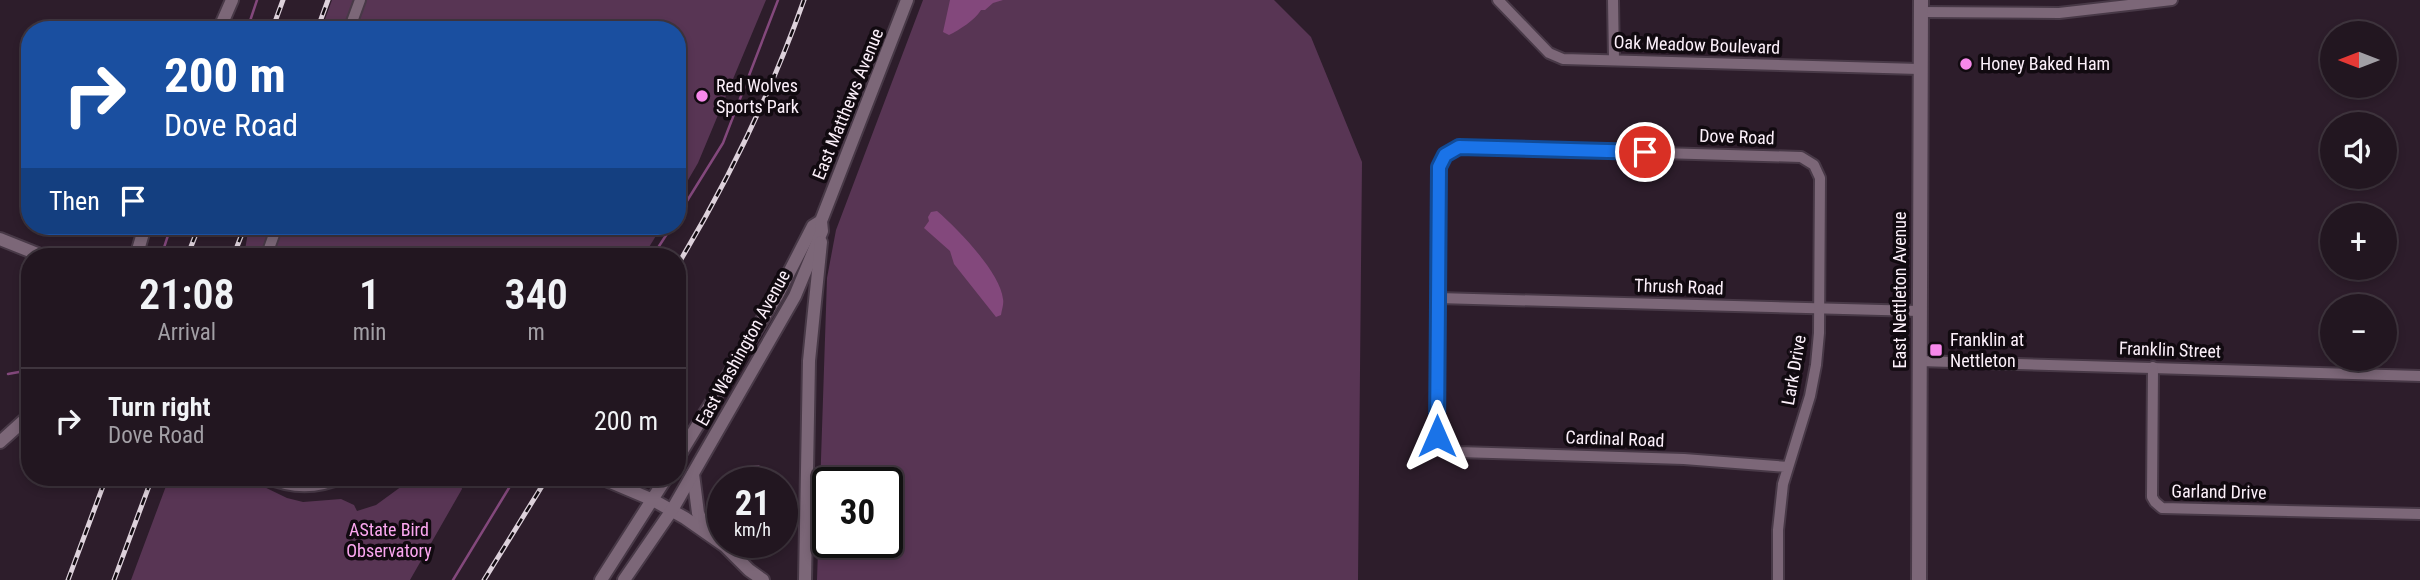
<!DOCTYPE html>
<html lang="en">
<head>
<meta charset="utf-8">
<style>
	:root { --surface:#221620; --page:#2a1f29; --text:#f1f3f6; --muted:#a29fa5; --line:#3f353e }
	body { margin:0; font-family:"Roboto Condensed",sans-serif; background:var(--page); color:var(--text); height:100vh; display:flex; flex-direction:column; font-size:26px; white-space:nowrap }
	* { box-sizing:border-box; margin:0 }
	p { font-size:23px; color:var(--muted) }
	.icon { flex:none; width:38px; height:38px; fill:none; stroke:currentColor; stroke-width:2; stroke-linecap:round; stroke-linejoin:round }
	.map { position:relative; flex:1; overflow:hidden }
	.details { position:absolute; left:21px; top:248px; width:665px; height:238px; display:flex; flex-direction:column; background:var(--surface); border-radius:28px; box-shadow:0 4px 10px #0003,0 0 0 2px var(--line) }
	.details>* { flex:none }
	.banner { position:absolute; left:21px; top:21px; width:665px; height:214px; border-radius:28px; box-shadow:0 4px 10px #0003,0 0 0 2px var(--line); background:#1a4fa0; color:#fff; overflow:hidden }
	.needle { width:46px; rotate:270deg }
	.tools { position:absolute; left:2320px; top:21px; display:grid; gap:14px }
	.tools a { display:grid; place-items:center; width:77px; height:77px; border-radius:50%; background:var(--surface); box-shadow:0 4px 10px #0003,0 0 0 2px var(--line); font-size:35px }
	.speed { position:absolute; left:707px; top:467px; display:flex; gap:14px; font-size:35px; font-weight:700; text-align:center }
	.speed>* { display:grid; place-content:center; width:91px; height:91px; border-radius:50%; background:var(--surface); box-shadow:0 4px 10px #0003,0 0 0 2px var(--line); line-height:1 }
	.speed small { font-size:18px; font-weight:400 }
	.speed .limit { border:4px solid #111; border-radius:10px; background:#fff; color:#111 }
	.pin { position:absolute; display:grid; place-items:center; width:60px; height:60px; color:#fff; margin:-30px; border:4px solid #fff; border-radius:50%; box-shadow:0 2px 7px #0007 }
	.me { position:absolute; width:77px; margin:-38px; rotate:0deg; stroke-linejoin:round; filter:drop-shadow(0 0 5px #0008) }
	.turn { display:flex; align-items:center; gap:24px; height:147px; padding:0 28px; font-size:32px }
	.turn .icon { width:91px; height:91px; stroke-width:2.5 }
	.turn b { display:block; font-size:49px; line-height:60px }
	.then { display:flex; align-items:center; height:66px; padding:0 28px; background:#0003; gap:14px; font-size:26px }
	.eta { display:flex; justify-content:space-evenly; align-items:center; height:119px; text-align:center }
	.eta b { font-size:42px; font-weight:600; line-height:49px }
	ul { padding:0; list-style:none }
	li { display:flex; align-items:center; gap:21px; height:105px; padding:0 28px; border-top:2px solid var(--line) }
	li div { flex:1 }
	li b { display:block; font-size:26px }
	li em { font-style:normal }
	.map>svg:first-child { display:block }
	.green { fill:#583554; fill-rule:evenodd }
	.water { fill:#83487c }
	.lines { fill:none; stroke-linecap:round; stroke-linejoin:round }
	.stream { stroke:#83487c; stroke-width:2.5 }
	.minor-casing { stroke:#483947; stroke-width:14 }
	.tertiary-casing { stroke:#483947; stroke-width:16 }
	.secondary-casing { stroke:#483947; stroke-width:18 }
	.minor { stroke:#7c6778; stroke-width:10 }
	.tertiary { stroke:#7c6778; stroke-width:12 }
	.secondary { stroke:#7c6778; stroke-width:14 }
	.rail-casing { stroke:#ddd1db; stroke-width:5 }
	.rail { stroke:#110a10; stroke-width:2.5; stroke-dasharray:8; stroke-linecap:butt }
	.route-casing { stroke:#114b97; stroke-width:18 }
	.route { stroke:#1a73e8; stroke-width:12 }
	.poi-dot { fill:#f788eb; stroke:#110a10; stroke-width:2.5 }
	.labels { text-anchor:middle; stroke-width:7; stroke-linejoin:round; paint-order:stroke }
	.street-label { font-size:18px; fill:#fcf0fa; stroke:#110a10 }
	.poi-label { font-size:18px; fill:#fcf0fa; stroke:#110a10; text-anchor:start }
	.park-label { font-size:18px; fill:#fca7f1; stroke:#110a10 }
</style>
</head>
<body>
<div class="map">
<svg width="2420" height="580" viewBox="0 0 2420 580">
	<rect width="100%" height="100%" fill="#2d1d2b"/>
	<g class="green">
		<path d="M332,0H766L698,163L677,199V30H321Z"/>
		<path d="M923,0H1274L1311,37L1362,162L1358,580H817L827,278L836,230ZM828,483H887V542H828Z"/>
		<path d="M249,226H662L643,257H249L244,256Z"/>
		<path d="M169,478H246L287,498L303,502L341,499L354,505L357,511L376,505L413,478H451L461,484L462,489L410,580H131Z"/>
	</g>
	<g class="water">
		<path d="M950,0H1003L993,3L985,10H981C975,20 959,30 949,35L943,32Z"/>
		<path d="M937,211C957,228 1000,272 1003,299C1004,304 1002,309 1001,315L996,317L954,264L950,251L924,228L929,221L928,217L931,212Z"/>
		<path d="M752,465H759L770,483H742L747,469Z"/>
	</g>
	<g class="lines">
		<g class="stream">
			<path d="M247,30L257,0"/>
			<path d="M677,217L723,143L778,0"/>
			<path d="M161,257L171,226"/>
			<path d="M652,257L672,226"/>
			<path d="M8,374L30,370"/>
			<path d="M453,580L515,478"/>
		</g>
		<defs>
			<g id="minor">
				<path d="M1498,0L1549,53L1563,59L1919,69"/>
				<path d="M1613,0L1614,60"/>
				<path d="M1920,12L2059,13L2172,0"/>
				<path d="M349,30L360,0"/>
				<path d="M266,257L277,226"/>
				<path d="M1438,298L1919,311"/>
				<path d="M1919,361L2420,376"/>
				<path d="M2153,367L2152,497L2155,502L2162,508L2420,514"/>
				<path d="M267,478C292,489 317,489 342,478"/>
				<path d="M1778,580V530L1783,484L1810,396L1816,365L1819,333L1820,178L1814,165L1801,157L1459,147L1445,155L1439,167L1436,430C1439,443 1446,449 1458,452L1684,459L1788,467"/>
			</g>
			<g id="tertiary">
				<path d="M219,30L232,0"/>
				<path d="M0,239L45,257"/>
				<path d="M136,257L145,226"/>
				<path d="M0,442L30,415"/>
				<path d="M677,459L778,294L813,226L821,221"/>
				<path d="M693,474L698,513L705,531"/>
				<path d="M601,478L653,500L685,518L725,546L749,570L763,580"/>
				<path d="M601,580L666,478"/>
				<path d="M624,580L672,510L795,296L822,231L821,221L907,0"/>
				<path d="M805,580L809,361L821,242"/>
			</g>
			<path id="secondary" d="M1919,580L1921,0"/>
		</defs>
		<use href="#minor" class="minor-casing"/>
		<use href="#tertiary" class="tertiary-casing"/>
		<use href="#secondary" class="secondary-casing"/>
		<use href="#minor" class="minor"/>
		<use href="#tertiary" class="tertiary"/>
		<use href="#secondary" class="secondary"/>
		<defs>
			<g id="rail">
				<path d="M272,30L283,0"/>
				<path d="M317,30L328,0"/>
				<path d="M187,257L199,226"/>
				<path d="M233,257L245,226"/>
				<path d="M677,266C728,181 771,93 804,0"/>
				<path d="M68,580L106,478"/>
				<path d="M114,580L152,478"/>
				<path d="M484,580L547,478"/>
			</g>
		</defs>
		<use href="#rail" class="rail-casing"/>
		<use href="#rail" class="rail"/>
	</g>
	<g class="lines">
		<defs>
			<path id="route" d="M1437,436L1439,167L1445,155L1459,147L1645,152"/>
		</defs>
		<use href="#route" class="route-casing"/>
		<use href="#route" class="route"/>
	</g>
	<g class="poi-dot">
		<circle cx="1966" cy="64" r="7"/>
		<circle cx="702" cy="96" r="7"/>
		<rect x="1929" y="343" width="14" height="14" rx="3.5"/>
	</g>
	<g class="labels">
		<g class="street-label">
			<text transform="translate(1697 45) rotate(2)" y="6">Oak Meadow Boulevard</text>
			<text transform="translate(848 104) rotate(-68)" y="6">East Matthews Avenue</text>
			<text transform="translate(1737 137) rotate(2)" y="6">Dove Road</text>
			<text transform="translate(1679 287) rotate(2)" y="6">Thrush Road</text>
			<text transform="translate(1900 290) rotate(-90)" y="6">East Nettleton Avenue</text>
			<text transform="translate(743 348) rotate(-61)" y="6">East Washington Avenue</text>
			<text transform="translate(2170 350) rotate(2)" y="6">Franklin Street</text>
			<text transform="translate(1794 370) rotate(-80)" y="6">Lark Drive</text>
			<text transform="translate(1615 439) rotate(2)" y="6">Cardinal Road</text>
			<text transform="translate(2219 492) rotate(1)" y="6">Garland Drive</text>
		</g>
		<g class="poi-label">
			<text x="1980" y="70">Honey Baked Ham</text>
			<text x="716" y="92">Red Wolves<tspan x="716" dy="21">Sports Park</tspan></text>
			<text x="1950" y="346">Franklin at<tspan x="1950" dy="21">Nettleton</tspan></text>
		</g>
		<g class="park-label">
			<text x="389" y="536">AState Bird<tspan x="389" dy="21">Observatory</tspan></text>
		</g>
	</g>
</svg>
<div class="tools">
<a><svg class="needle" viewBox="-14 -14 28 28"><path d="M0-13l5 13h-10z" fill="#e53935"/><path d="M0 13l5-13h-10z" fill="#a29fa5"/></svg></a>
<a><svg class="icon" aria-label="sound" viewBox="0 0 24 24"><path d="M4 9h4l5-4v14l-5-4H4zM17 9q2 3 0 6"/></svg></a>
<a>+</a>
<a>−</a>
</div>
<div class="speed"><div>21<small>km/h</small></div><div class="limit">30</div></div>
<div class="pin" style="left:1645px;top:152px;background:#d93025"><svg class="icon" aria-label="arrive" viewBox="0 0 24 24"><path d="M6 21V4h12l-3 4 3 4H6"/></svg></div>
<svg class="me" style="left:1437px;top:436px" viewBox="-20 -20 40 40"><path d="M0-17L14 15 0 8-14 15z" fill="#1a73e8" stroke="#fff" stroke-width="4"/></svg>
<div class="banner">
<div class="turn"><svg class="icon" aria-label="right" viewBox="0 0 24 24"><path d="M7 20v-9h11M14 6l5 5-5 5"/></svg><div><b>200 m</b>Dove Road</div></div>
<div class="then">Then<svg class="icon" aria-label="arrive" viewBox="0 0 24 24"><path d="M6 21V4h12l-3 4 3 4H6"/></svg></div>
</div>
<section class="details">
<div class="eta">
<div><b>21:08</b><p>Arrival</p></div>
<div><b>1</b><p>min</p></div>
<div><b>340</b><p>m</p></div>
</div>
<ul>
<li><svg class="icon" aria-label="right" viewBox="0 0 24 24"><path d="M7 20v-9h11M14 6l5 5-5 5"/></svg><div><b>Turn right</b><p>Dove Road</p></div><em>200 m</em></li>
</ul>
</section>
</div>
</body>
</html>
